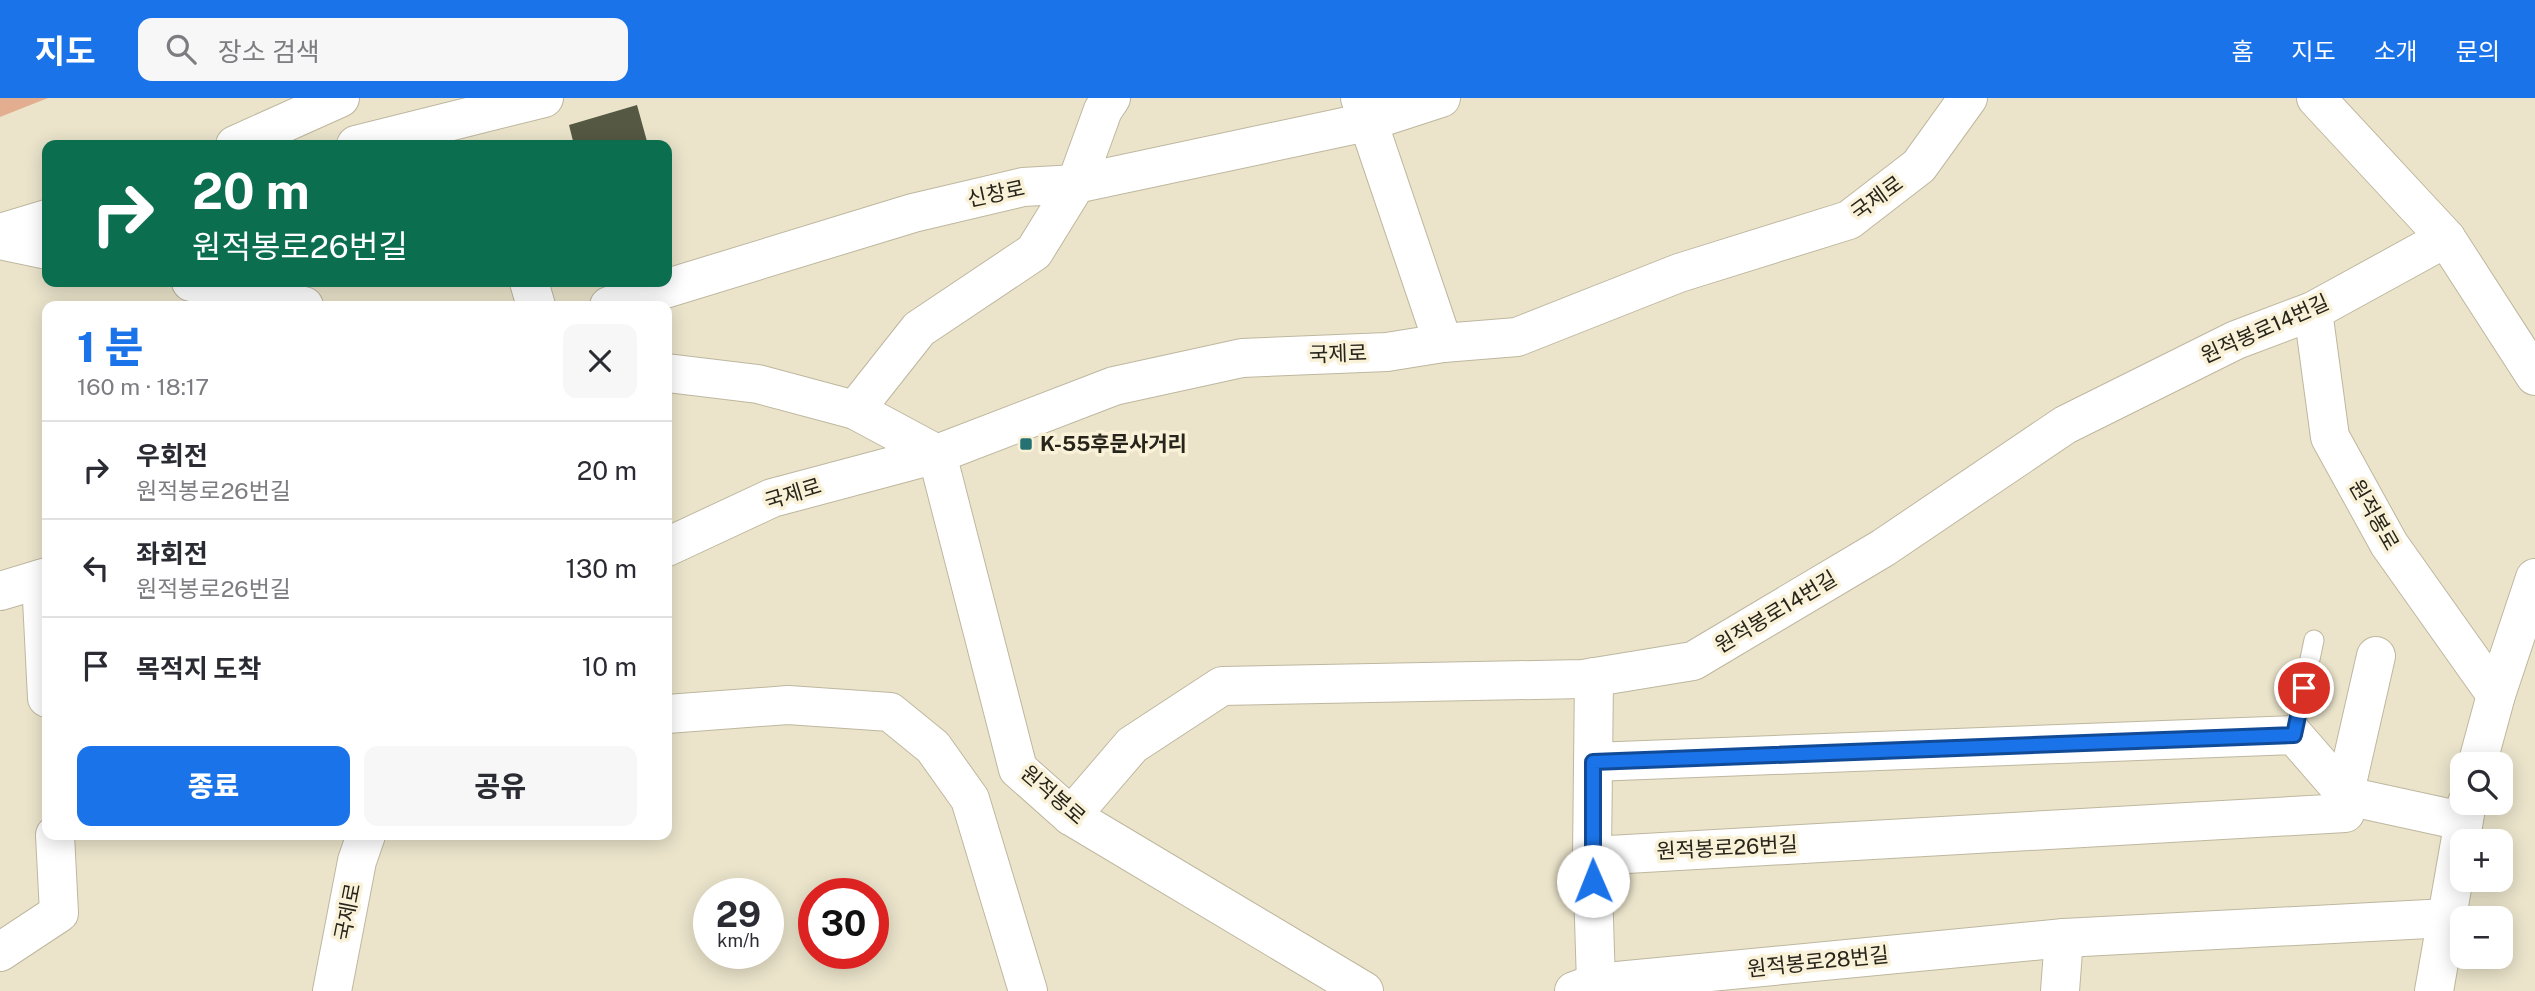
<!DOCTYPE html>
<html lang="ko">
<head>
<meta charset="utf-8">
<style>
	:root { --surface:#fff; --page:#f7f7f7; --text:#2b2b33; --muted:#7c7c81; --line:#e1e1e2; --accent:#1a73e8 }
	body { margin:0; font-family:"Public Sans","Noto Sans KR",sans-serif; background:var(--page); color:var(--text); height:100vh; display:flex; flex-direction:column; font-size:26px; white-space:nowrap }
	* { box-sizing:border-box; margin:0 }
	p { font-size:23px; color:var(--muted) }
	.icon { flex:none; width:38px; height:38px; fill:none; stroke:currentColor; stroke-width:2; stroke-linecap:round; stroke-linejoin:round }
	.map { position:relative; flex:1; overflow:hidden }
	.sheet { position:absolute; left:42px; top:203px; width:630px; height:539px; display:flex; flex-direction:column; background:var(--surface); border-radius:14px; box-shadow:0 4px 18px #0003 }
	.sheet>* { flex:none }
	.hud { position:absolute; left:42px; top:42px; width:630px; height:147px; border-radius:14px; box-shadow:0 4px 18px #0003; background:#0b6e4f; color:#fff; overflow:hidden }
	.fabs { position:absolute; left:2450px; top:654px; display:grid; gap:14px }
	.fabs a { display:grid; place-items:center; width:63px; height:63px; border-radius:14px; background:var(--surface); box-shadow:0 4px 18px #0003; font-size:35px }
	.speed { position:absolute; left:693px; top:780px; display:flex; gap:14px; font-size:35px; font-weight:700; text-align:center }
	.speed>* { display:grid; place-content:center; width:91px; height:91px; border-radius:50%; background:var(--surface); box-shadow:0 4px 18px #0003; line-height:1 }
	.speed small { font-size:18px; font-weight:400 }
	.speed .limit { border:10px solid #d22; background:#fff; color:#111 }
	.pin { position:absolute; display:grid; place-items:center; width:60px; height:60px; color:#fff; margin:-30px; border:4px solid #fff; border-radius:50%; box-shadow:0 2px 7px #0007 }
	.me { position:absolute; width:77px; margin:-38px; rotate:359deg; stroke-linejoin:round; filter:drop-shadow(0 0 5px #0008) }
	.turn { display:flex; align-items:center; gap:24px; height:147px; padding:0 35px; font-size:32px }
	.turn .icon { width:91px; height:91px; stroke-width:2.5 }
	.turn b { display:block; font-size:49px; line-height:60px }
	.round { display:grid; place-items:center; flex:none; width:74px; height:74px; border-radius:14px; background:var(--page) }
	.head { display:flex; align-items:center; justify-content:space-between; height:119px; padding:0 35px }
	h1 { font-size:42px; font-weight:800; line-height:52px; color:var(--accent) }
	.action { display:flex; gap:14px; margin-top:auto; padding:14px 35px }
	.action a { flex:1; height:80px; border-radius:14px; background:var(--accent); color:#fff; font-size:28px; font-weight:800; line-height:80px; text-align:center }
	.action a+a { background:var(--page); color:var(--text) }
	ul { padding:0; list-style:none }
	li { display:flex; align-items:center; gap:21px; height:98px; padding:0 35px; border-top:2px solid var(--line) }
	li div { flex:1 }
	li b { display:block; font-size:26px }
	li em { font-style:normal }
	header { display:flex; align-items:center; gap:42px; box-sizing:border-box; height:98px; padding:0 35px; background:var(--accent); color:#fff }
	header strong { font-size:33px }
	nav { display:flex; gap:38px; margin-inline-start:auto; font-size:24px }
	.search { width:490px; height:63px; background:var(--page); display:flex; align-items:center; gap:18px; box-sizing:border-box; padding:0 24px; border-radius:14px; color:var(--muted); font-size:26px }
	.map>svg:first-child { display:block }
	.green { fill:#e2ae8f }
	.building { fill:#555842 }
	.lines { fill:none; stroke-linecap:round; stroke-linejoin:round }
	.lane-casing { stroke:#beb79f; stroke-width:21 }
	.street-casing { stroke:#beb79f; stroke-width:40 }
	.secondary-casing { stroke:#beb79f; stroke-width:40 }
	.lane { stroke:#fff; stroke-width:19 }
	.street { stroke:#fff; stroke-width:38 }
	.secondary { stroke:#fff; stroke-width:38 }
	.route-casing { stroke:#114b97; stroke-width:18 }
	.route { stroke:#1a73e8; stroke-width:12 }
	.poi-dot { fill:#267172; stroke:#f9f1d8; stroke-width:2.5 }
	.labels { text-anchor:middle; stroke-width:7; stroke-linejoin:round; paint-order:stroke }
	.street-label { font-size:21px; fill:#27241b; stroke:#f9f1d8 }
	.poi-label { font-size:21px; font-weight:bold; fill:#27241b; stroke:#f9f1d8; text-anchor:start }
</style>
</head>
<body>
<header>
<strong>지도</strong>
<div class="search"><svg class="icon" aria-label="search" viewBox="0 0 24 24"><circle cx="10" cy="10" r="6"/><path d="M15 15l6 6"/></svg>장소 검색</div>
<nav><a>홈</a><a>지도</a><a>소개</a><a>문의</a></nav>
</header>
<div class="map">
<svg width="2535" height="893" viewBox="0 0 2535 893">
	<rect width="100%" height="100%" fill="#ebe4cb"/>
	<path class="green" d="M0,0H48L0,19Z"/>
	<path class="building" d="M637,7L648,47H574L569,27Z"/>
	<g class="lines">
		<defs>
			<path id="lane" d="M2294,637L2314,542"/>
			<g id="street">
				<path d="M1360,0L1443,245"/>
				<path d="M2316,0L2446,140L2535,278"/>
				<path d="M0,142L47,152"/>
				<path d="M191,184L304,208"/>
				<path d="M609,208L913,115L1023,89L1076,86L1367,24L1441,0"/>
				<path d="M2313,213L2330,339L2389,446L2496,597"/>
				<path d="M667,275L758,286L855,312L937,356L1018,671L1071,718L1364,893"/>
				<path d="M855,312L919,231L1034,154L1076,86L1103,12L1111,0"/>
				<path d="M667,449L772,400L937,356L1114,288L1242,260L1387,254L1443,245L1517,239L1679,175L1849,122L1919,68L1968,0"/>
				<path d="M41,481L47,600"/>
				<path d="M0,493L47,479"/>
				<path d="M1594,579L1592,758L1596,885"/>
				<path d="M667,616L788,607L890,614L933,649L970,701L1028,893"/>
				<path d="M1593,664L2294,637L2347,698L2462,723"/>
				<path d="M2477,667L2496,597L2535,480"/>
				<path d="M1071,718L1132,647L1222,588L1583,581L1693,563L1883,450L2065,327L2236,242L2313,213L2446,140"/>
				<path d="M1592,758L2345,715L2348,681L2376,558"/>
				<path d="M0,854L59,815L55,737"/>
				<path d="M1574,893L1596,885L2064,840L2447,820"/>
				<path d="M2060,893L2064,840"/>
				<path d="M2434,893L2467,705"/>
			</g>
			<g id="secondary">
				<path d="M235,47L340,0"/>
				<path d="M356,47L544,0"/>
				<path d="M0,135L47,121"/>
				<path d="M529,184L536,208"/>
				<path d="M332,893L357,763L366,737"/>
			</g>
		</defs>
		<use href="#lane" class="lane-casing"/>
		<use href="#street" class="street-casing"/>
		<use href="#secondary" class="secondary-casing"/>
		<use href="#lane" class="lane"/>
		<use href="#street" class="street"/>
		<use href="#secondary" class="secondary"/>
	</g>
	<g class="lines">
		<defs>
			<path id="route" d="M1593,783V664L2294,637L2304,590"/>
		</defs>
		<use href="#route" class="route-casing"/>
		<use href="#route" class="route"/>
	</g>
	<rect class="poi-dot" x="1019" y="339" width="14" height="14" rx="3.5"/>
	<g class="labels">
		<g class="street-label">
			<text transform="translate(996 96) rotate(-12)" y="7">신창로</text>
			<text transform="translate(1877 100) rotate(-36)" y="7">국제로</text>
			<text transform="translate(2265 231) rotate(-24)" y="7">원적봉로14번길</text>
			<text transform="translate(1338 256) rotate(-2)" y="7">국제로</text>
			<text transform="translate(793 396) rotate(-17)" y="7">국제로</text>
			<text transform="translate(2374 417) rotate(60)" y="7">원적봉로</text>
			<text transform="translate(1776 514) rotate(-31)" y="7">원적봉로14번길</text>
			<text transform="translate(1053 697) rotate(41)" y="7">원적봉로</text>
			<text transform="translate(1727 750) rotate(-3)" y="7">원적봉로26번길</text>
			<text transform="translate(348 814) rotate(-79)" y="7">국제로</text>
			<text transform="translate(1818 864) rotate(-6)" y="7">원적봉로28번길</text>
		</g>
		<g class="poi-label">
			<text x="1040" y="353">K-55후문사거리</text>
		</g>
	</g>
</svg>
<div class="fabs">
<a><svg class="icon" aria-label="search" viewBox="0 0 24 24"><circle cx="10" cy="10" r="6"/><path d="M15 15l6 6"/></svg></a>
<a>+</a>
<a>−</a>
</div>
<div class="speed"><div>29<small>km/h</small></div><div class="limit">30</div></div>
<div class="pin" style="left:2304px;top:590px;background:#d93025"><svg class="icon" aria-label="arrive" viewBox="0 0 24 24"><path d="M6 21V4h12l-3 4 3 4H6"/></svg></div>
<svg class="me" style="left:1593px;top:783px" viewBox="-20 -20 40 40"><circle r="19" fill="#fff"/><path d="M0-13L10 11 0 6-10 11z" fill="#1a73e8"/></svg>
<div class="hud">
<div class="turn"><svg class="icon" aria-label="right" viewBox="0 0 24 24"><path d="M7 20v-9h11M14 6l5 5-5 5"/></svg><div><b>20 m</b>원적봉로26번길</div></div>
</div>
<section class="sheet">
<div class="head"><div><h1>1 분</h1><p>160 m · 18:17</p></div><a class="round"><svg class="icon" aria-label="close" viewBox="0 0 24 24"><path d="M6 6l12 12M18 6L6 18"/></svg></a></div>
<ul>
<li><svg class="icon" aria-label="right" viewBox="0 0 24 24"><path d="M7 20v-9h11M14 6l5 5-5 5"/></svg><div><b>우회전</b><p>원적봉로26번길</p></div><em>20 m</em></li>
<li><svg class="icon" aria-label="left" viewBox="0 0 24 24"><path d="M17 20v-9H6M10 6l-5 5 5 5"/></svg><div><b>좌회전</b><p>원적봉로26번길</p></div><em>130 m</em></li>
<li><svg class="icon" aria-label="arrive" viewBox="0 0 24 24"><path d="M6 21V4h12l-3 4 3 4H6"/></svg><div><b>목적지 도착</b></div><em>10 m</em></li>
</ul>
<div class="action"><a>종료</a><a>공유</a></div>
</section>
</div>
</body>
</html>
